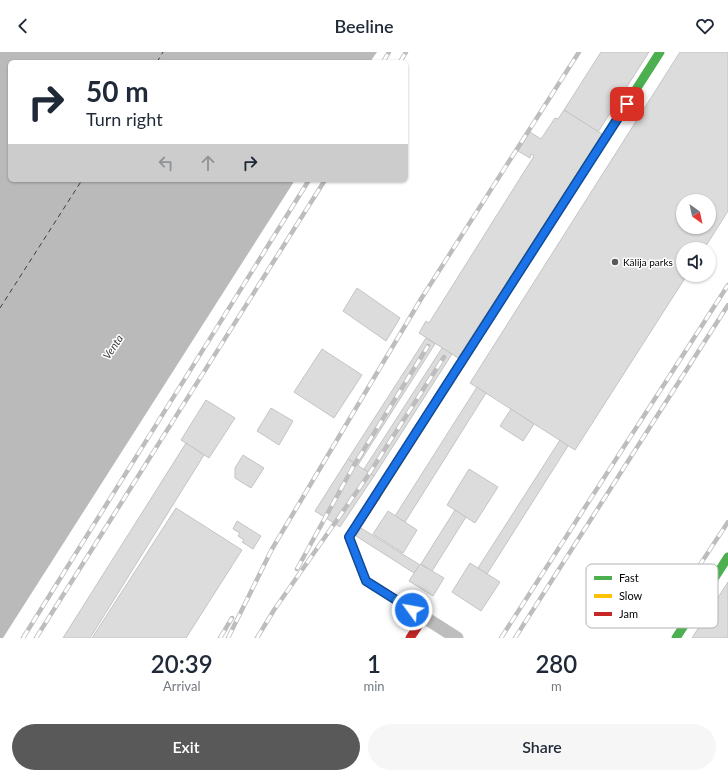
<!DOCTYPE html>
<html lang="en">
<head>
<meta charset="utf-8">
<style>
	:root { --surface:#fff; --page:#f6f6f7; --text:#1f2937; --muted:#747a83; --accent:#595959 }
	body { margin:0; font-family:Lato,sans-serif; background:var(--page); color:var(--text); height:100vh; display:flex; flex-direction:column; font-size:15px; white-space:nowrap }
	* { box-sizing:border-box; margin:0 }
	p { font-size:13px; color:var(--muted) }
	.icon { flex:none; width:22px; height:22px; fill:none; stroke:currentColor; stroke-width:2; stroke-linecap:round; stroke-linejoin:round }
	.map { position:relative; height:586px; overflow:hidden }
	.panel { display:flex; flex-direction:column; background:var(--surface); flex:1 }
	.panel>* { flex:none }
	.guide { position:absolute; left:8px; top:8px; width:400px; height:122px; border-radius:6px; box-shadow:0 1px 3px #0004; background:#fff; color:var(--text); overflow:hidden }
	.needle { width:26px; rotate:147deg }
	.buttons { position:absolute; left:676px; top:142px; display:grid; gap:8px }
	.buttons a { display:grid; place-items:center; width:40px; height:40px; border-radius:50%; background:var(--surface); box-shadow:0 1px 3px #0004; font-size:20px }
	.pin { position:absolute; display:grid; place-items:center; width:34px; height:34px; color:#fff; margin:-17px; border-radius:8px; box-shadow:0 2px 6px #0006 }
	.me { position:absolute; width:44px; margin:-22px; rotate:302deg; stroke-linejoin:round; filter:drop-shadow(0 0 3px #0008) }
	.turn { display:flex; align-items:center; gap:14px; height:84px; padding:0 12px; font-size:18px }
	.turn .icon { width:52px; height:52px; stroke-width:2.5 }
	.turn b { display:block; font-size:28px; line-height:34px }
	.lanes { display:flex; align-items:center; height:38px; padding:0 12px; background:#0003; justify-content:center; gap:20px; direction:ltr }
	.lanes .off { opacity:.35 }
	.eta { display:flex; justify-content:space-evenly; align-items:center; height:68px; text-align:center }
	.eta b { font-size:24px; font-weight:600; line-height:28px }
	.cta { display:flex; gap:8px; margin-top:auto; padding:8px 12px }
	.cta a { flex:1; height:46px; border-radius:24px; background:var(--accent); color:#fff; font-size:16px; font-weight:600; line-height:46px; text-align:center }
	.cta a+a { background:var(--page); color:var(--text) }
	header { display:flex; justify-content:space-between; align-items:center; height:52px; padding:0 12px; background:var(--surface); font-size:18px; font-weight:600 }
	.map>svg:first-child { display:block }
	.water { fill:#bababa }
	.lines { fill:none; stroke-linecap:round; stroke-linejoin:round }
	.ferry { stroke:#3e3e3e; stroke-width:1; stroke-dasharray:5 4; stroke-linecap:butt }
	.building { fill:#dcdcdc; stroke:#c4c4c4; fill-rule:evenodd }
	.street { stroke:#bdbdbd; stroke-width:13 }
	.fast { stroke:#4caf50; stroke-width:9 }
	.slow { stroke:#ffc107; stroke-width:9 }
	.jam { stroke:#c62828; stroke-width:9 }
	.rail-casing { stroke:#bdbdbd; stroke-width:4.5 }
	.rail { stroke:#fff; stroke-width:3; stroke-dasharray:9; stroke-linecap:butt }
	.route-casing { stroke:#114b97; stroke-width:10 }
	.route { stroke:#1a73e8; stroke-width:7 }
	.poi-dot { fill:#595959; stroke:#fff; stroke-width:1.5 }
	.labels { text-anchor:middle; stroke-width:3; stroke-linejoin:round; paint-order:stroke }
	.poi-label { font-size:10px; fill:#000; stroke:#fff; text-anchor:start }
	.water-label { font-size:11px; font-style:italic; fill:#3e3e3e; stroke:#fff }
	.key { fill:#fff; stroke:#b2b2b2; stroke-width:1 }
	.key-label { font-size:11px; fill:#000 }
</style>
</head>
<body>
<header><svg class="icon" aria-label="back" viewBox="0 0 24 24"><path d="M15 5l-7 7 7 7"/></svg>Beeline<svg class="icon" aria-label="heart" viewBox="0 0 24 24"><path d="M12 20l-8-8c-3-5 5-10 8-4 3-6 11-1 8 4z"/></svg></header>
<div class="map">
<svg width="728" height="586" viewBox="0 0 728 586">
	<rect width="100%" height="100%" fill="#fff"/>
	<path class="water" d="M0,0H377L370,10H10V128H295L3,586H0Z"/>
	<g class="lines">
		<g class="ferry">
			<path d="M157,10L163,0"/>
			<path d="M0,256L82,128"/>
		</g>
	</g>
	<g class="building">
		<path d="M601,0H649L598,80L564,58Z"/>
		<path d="M680,0H728V159L704,197H683V223H687L575,398L470,331ZM683,149H709V175H683Z"/>
		<path d="M564,58L602,82L458,306L419,281L426,269L429,271L534,104L531,102L530,106L518,99L530,80L541,87L555,66L558,67Z"/>
		<path d="M357,236L400,266L386,289L343,259Z"/>
		<path d="M426,286L435,292L358,413L348,407Z"/>
		<path d="M442,296L452,302L374,424L364,417Z"/>
		<path d="M322,297L362,323L334,366L294,340Z"/>
		<path d="M477,335L486,341L405,470L395,464Z"/>
		<path d="M206,348L235,366L209,406L181,388Z"/>
		<path d="M271,356L293,369L279,393L257,379Z"/>
		<path d="M511,357L534,372L523,389L500,374Z"/>
		<path d="M560,388L568,394L487,522L478,516Z"/>
		<path d="M186,391L204,403L90,586H63Z"/>
		<path d="M243,403L264,416L251,436L235,426V416Z"/>
		<path d="M348,407L374,424L340,475L315,459Z"/>
		<path d="M469,417L498,435L475,471L447,453Z"/>
		<path d="M176,456L242,498L186,586H92Z"/>
		<path d="M455,458L466,465L432,519L421,512Z"/>
		<path d="M388,459L417,478L403,501L373,482Z"/>
		<path d="M237,469L261,484L253,497L242,490L244,488L238,484L240,481L233,477Z"/>
		<path d="M361,476L420,513L414,521L356,484Z"/>
		<path d="M470,511L500,530L481,559L452,540Z"/>
		<path d="M420,512L444,526L433,544L409,529Z"/>
		<path d="M728,530V586H692Z"/>
	</g>
	<g class="lines">
		<path class="street" d="M424,565L457,586"/>
		<g class="fast">
			<path d="M510,234L660,0"/>
			<path d="M676,586L728,505"/>
		</g>
		<path class="slow" d="M376,444L510,234"/>
		<path class="jam" d="M376,444L349,485L366,529L424,565L410,586"/>
		<defs>
			<g id="rail">
				<path d="M383,10L389,0"/>
				<path d="M400,10L406,0"/>
				<path d="M297,517L353,415L428,294"/>
				<path d="M669,560L728,470"/>
				<path d="M23,586L309,128"/>
				<path d="M36,586L325,128"/>
				<path d="M220,586L232,566"/>
				<path d="M228,586L272,497L421,247L579,0"/>
				<path d="M257,586L274,558L367,425L444,305"/>
				<path d="M501,586L728,233"/>
				<path d="M515,586L728,253"/>
			</g>
		</defs>
		<use href="#rail" class="rail-casing"/>
		<use href="#rail" class="rail"/>
	</g>
	<g class="lines">
		<defs>
			<path id="route" d="M412,558L366,529L349,485L627,52"/>
		</defs>
		<use href="#route" class="route-casing"/>
		<use href="#route" class="route"/>
	</g>
	<circle class="poi-dot" cx="615" cy="210" r="4"/>
	<g class="labels">
		<g class="poi-label">
			<text x="623" y="214">Kālija parks</text>
		</g>
		<g class="water-label">
			<text transform="translate(113 295) rotate(-56)" y="4">Venta</text>
		</g>
	</g>
	<rect x="586" y="512" width="132" height="64" rx="6" class="key"/>
	<rect x="594" y="524" width="18" height="4" fill="#4caf50"/>
	<rect x="594" y="542" width="18" height="4" fill="#ffc107"/>
	<rect x="594" y="560" width="18" height="4" fill="#c62828"/>
	<g class="key-label">
		<text x="619" y="530">Fast</text>
		<text x="619" y="548">Slow</text>
		<text x="619" y="566">Jam</text>
	</g>
</svg>
<div class="buttons">
<a><svg class="needle" viewBox="-14 -14 28 28"><path d="M0-13l5 13h-10z" fill="#e53935"/><path d="M0 13l5-13h-10z" fill="#747a83"/></svg></a>
<a><svg class="icon" aria-label="sound" viewBox="0 0 24 24"><path d="M4 9h4l5-4v14l-5-4H4zM17 9q2 3 0 6"/></svg></a>
</div>
<div class="pin" style="left:627px;top:52px;background:#d93025"><svg class="icon" aria-label="arrive" viewBox="0 0 24 24"><path d="M6 21V4h12l-3 4 3 4H6"/></svg></div>
<svg class="me" style="left:412px;top:558px" viewBox="-20 -20 40 40"><circle r="17" fill="#1a73e8" stroke="#fff" stroke-width="3"/><path d="M0-11L8 9 0 5-8 9z" fill="#fff"/></svg>
<div class="guide">
<div class="turn"><svg class="icon" aria-label="right" viewBox="0 0 24 24"><path d="M7 20v-9h11M14 6l5 5-5 5"/></svg><div><b>50 m</b>Turn right</div></div>
<div class="lanes"><svg class="icon off" aria-label="left" viewBox="0 0 24 24"><path d="M17 20v-9H6M10 6l-5 5 5 5"/></svg><svg class="icon off" aria-label="ahead" viewBox="0 0 24 24"><path d="M12 20V5M6 11l6-6 6 6"/></svg><svg class="icon" aria-label="right" viewBox="0 0 24 24"><path d="M7 20v-9h11M14 6l5 5-5 5"/></svg></div>
</div>
</div>
<section class="panel">
<div class="eta">
<div><b>20:39</b><p>Arrival</p></div>
<div><b>1</b><p>min</p></div>
<div><b>280</b><p>m</p></div>
</div>
<div class="cta"><a>Exit</a><a>Share</a></div>
</section>
</body>
</html>
